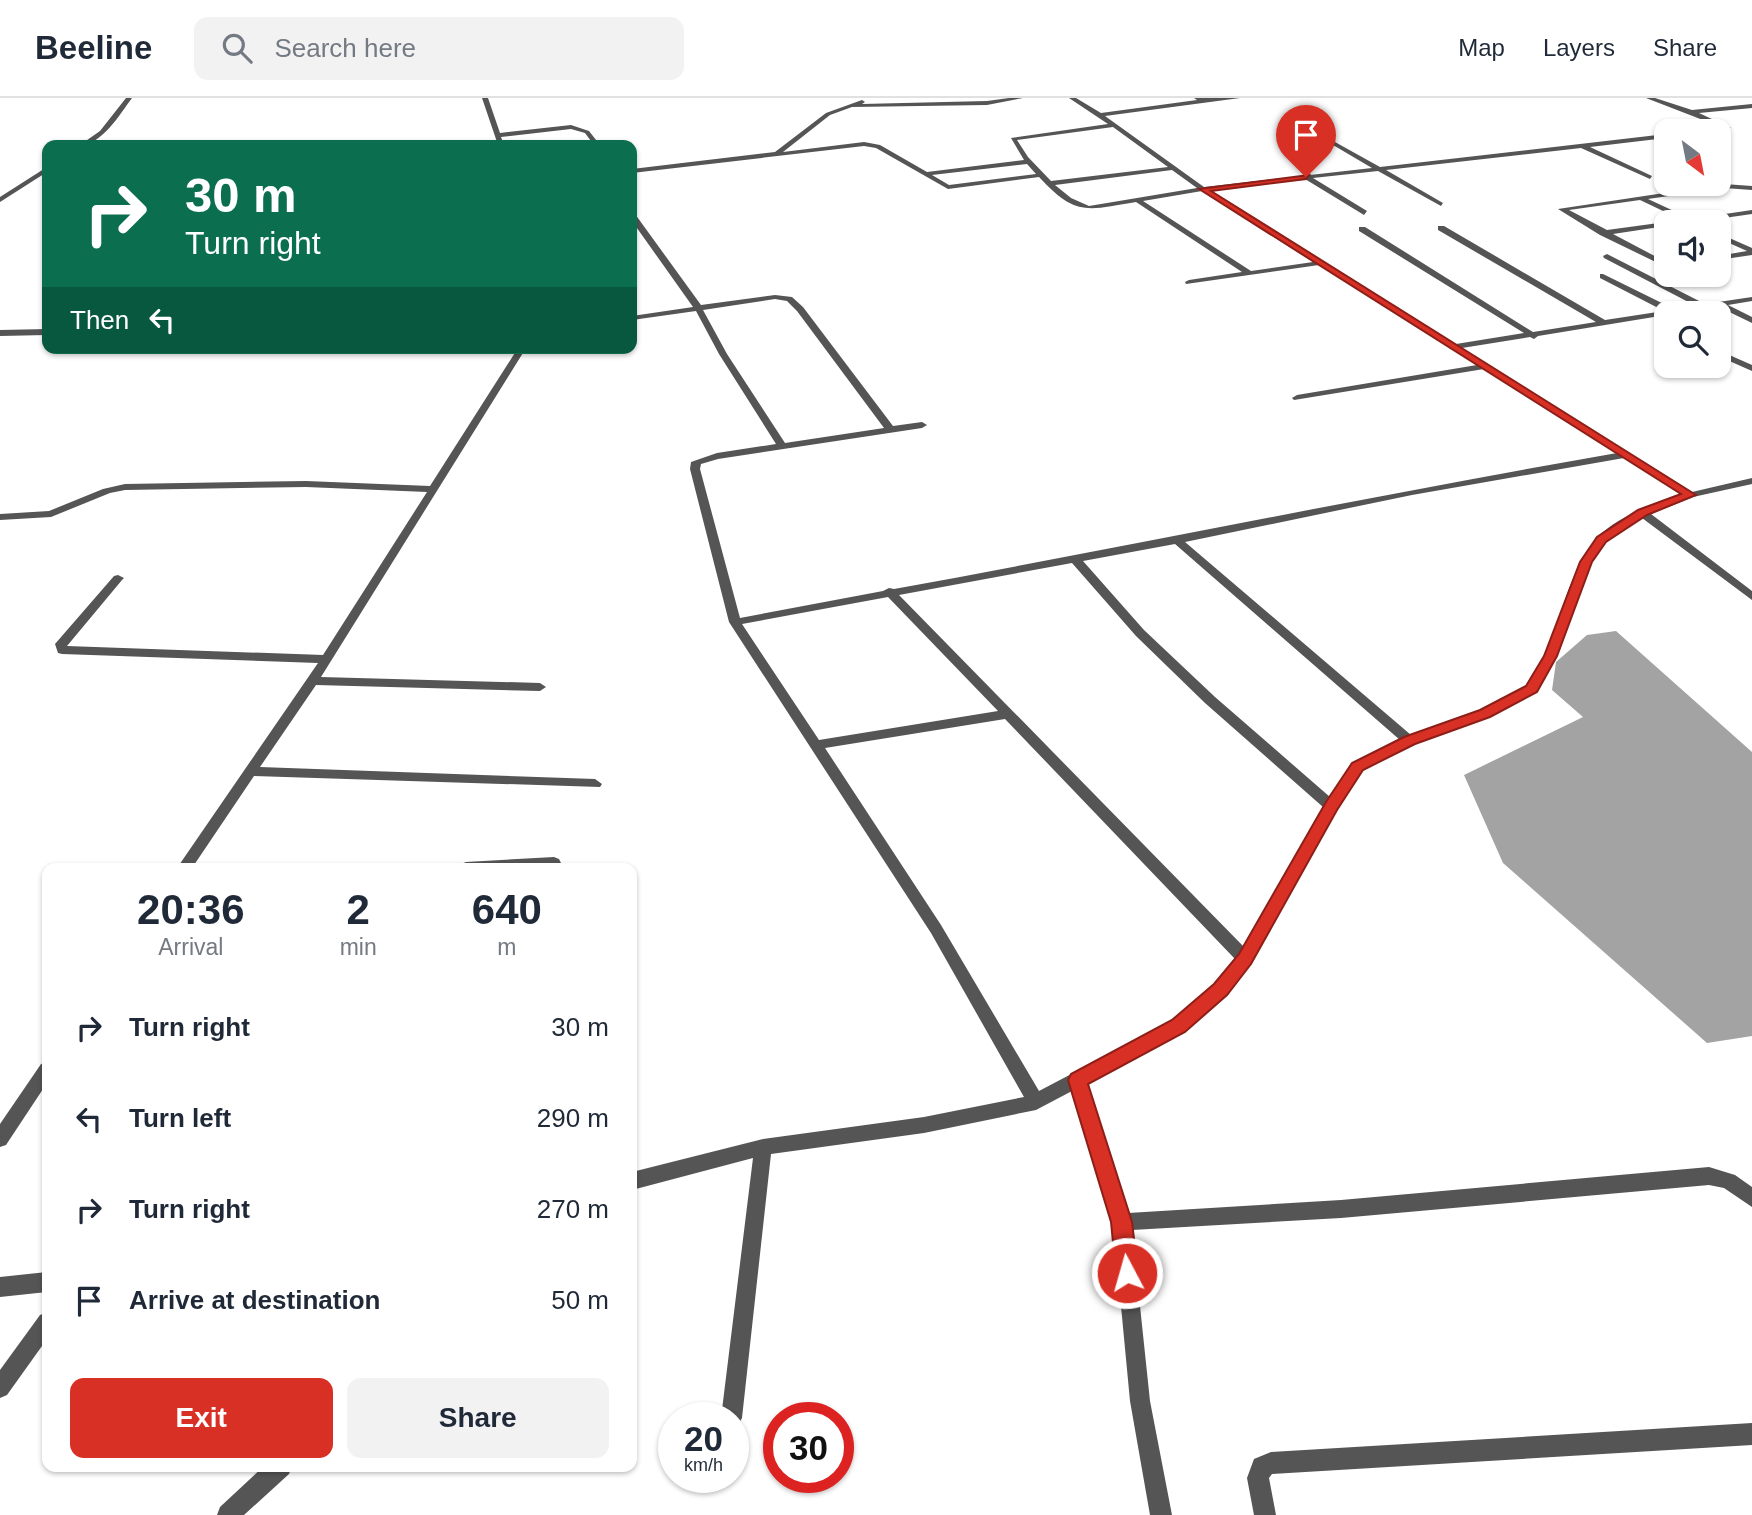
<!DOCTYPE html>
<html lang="en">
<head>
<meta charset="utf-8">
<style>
	:root { --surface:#fff; --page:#f2f2f3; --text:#1f2937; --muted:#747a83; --line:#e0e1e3; --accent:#d93025 }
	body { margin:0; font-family:Helvetica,sans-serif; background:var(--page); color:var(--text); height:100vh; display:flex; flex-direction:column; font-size:26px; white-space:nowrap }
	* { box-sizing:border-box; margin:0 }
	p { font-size:23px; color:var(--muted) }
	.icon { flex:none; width:38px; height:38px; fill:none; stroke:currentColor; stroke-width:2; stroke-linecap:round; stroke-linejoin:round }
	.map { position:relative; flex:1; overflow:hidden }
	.details { position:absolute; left:42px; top:765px; width:595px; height:609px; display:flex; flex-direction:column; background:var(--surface); border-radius:14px; box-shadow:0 2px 5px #0004 }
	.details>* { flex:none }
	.guide { position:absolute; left:42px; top:42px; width:595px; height:214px; border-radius:14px; box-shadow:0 2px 5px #0004; background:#0b6e4f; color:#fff; overflow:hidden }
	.needle { width:46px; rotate:148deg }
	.fabs { position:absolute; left:1654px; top:21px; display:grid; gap:14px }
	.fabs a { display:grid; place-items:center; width:77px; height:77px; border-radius:14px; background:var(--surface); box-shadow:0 2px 5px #0004; font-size:35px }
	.speed { position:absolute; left:658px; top:1304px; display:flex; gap:14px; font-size:35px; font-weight:700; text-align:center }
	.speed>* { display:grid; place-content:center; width:91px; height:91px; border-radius:50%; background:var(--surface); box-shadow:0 2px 5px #0004; line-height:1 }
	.speed small { font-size:18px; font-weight:400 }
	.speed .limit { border:10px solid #d22; background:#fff; color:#111 }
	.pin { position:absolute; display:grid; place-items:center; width:60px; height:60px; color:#fff; margin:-72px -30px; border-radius:50% 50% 50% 0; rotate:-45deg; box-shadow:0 0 7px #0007 }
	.pin .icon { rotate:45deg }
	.me { position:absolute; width:77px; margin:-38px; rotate:354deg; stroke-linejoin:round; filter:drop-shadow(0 0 5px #0008) }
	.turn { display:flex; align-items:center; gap:24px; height:147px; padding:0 28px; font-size:32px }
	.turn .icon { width:91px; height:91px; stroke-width:2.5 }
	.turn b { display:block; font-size:49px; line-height:60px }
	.then { display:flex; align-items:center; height:66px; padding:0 28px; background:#0003; gap:14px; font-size:26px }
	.eta { display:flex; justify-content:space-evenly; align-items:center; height:119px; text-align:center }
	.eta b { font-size:42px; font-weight:800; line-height:49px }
	.action { display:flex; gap:14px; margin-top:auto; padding:14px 28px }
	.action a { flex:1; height:80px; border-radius:14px; background:var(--accent); color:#fff; font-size:28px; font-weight:800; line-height:80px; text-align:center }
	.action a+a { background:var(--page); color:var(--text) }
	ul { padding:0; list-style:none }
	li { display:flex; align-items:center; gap:21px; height:91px; padding:0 28px }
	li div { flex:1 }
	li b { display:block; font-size:26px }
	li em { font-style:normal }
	header { display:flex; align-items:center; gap:42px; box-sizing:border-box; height:98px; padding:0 35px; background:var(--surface); border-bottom:2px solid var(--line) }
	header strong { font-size:33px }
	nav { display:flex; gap:38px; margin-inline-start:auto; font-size:24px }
	.search { width:490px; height:63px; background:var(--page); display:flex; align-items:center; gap:18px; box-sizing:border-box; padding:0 24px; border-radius:14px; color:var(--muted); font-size:26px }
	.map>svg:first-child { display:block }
	.water { fill:#a3a3a3 }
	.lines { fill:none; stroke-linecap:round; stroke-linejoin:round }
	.street { fill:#555; fill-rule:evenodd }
	.route { fill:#d93025; stroke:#8d1f18; stroke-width:2 }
</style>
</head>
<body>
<header>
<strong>Beeline</strong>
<div class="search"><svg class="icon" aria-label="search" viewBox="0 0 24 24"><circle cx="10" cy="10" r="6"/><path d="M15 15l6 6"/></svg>Search here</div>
<nav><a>Map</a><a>Layers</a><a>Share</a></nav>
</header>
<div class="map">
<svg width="1752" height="1417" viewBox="0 0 1752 1417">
	<rect width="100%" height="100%" fill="#fff"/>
	<path class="water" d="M1616,533L1752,654V938L1707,945L1503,765L1464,677L1583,619L1552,592L1556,564L1587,537Z"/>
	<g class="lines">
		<g class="street">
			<path d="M126,0H132C120,16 102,47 80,47L100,33Z"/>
			<path d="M482,0H488L500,35L571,27L589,33L600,47H594L585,35L571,31L501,39L504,47H498Z"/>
			<path d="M1009,0H1023L987,7L852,9L830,17L783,54L864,44L880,47L927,74L1024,62L1011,40L1108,26L1069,0H1076L1101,15L1197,2L1194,0H1240L1105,18L1204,89L1372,70L1333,47L1335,44L1380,69L1666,36V40L1590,49L1652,78L1650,81L1581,50L1386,72L1443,105L1441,108L1378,73L1313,80L1367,113L1364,117L1305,81L1210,92L1456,246L1524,235L1359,133V129H1365L1533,234L1596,224L1438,132V128H1444L1605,222L1664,213L1600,180V176H1603L1674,211L1696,208L1604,160L1603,158L1607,156L1705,206L1752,199V203L1728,207L1752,219V225L1719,209L1666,215V217L1538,238L1534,241L1530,239L1462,250L1692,394L1752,380V386L1693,399L1651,416L1752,493V502L1642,420L1623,430L1605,444L1592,464L1556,558L1536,594L1490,618L1414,646L1363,672L1336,711L1251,866L1227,896L1184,933L1087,985L1128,1115L1341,1102L1709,1069L1735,1077L1752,1089V1109L1724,1090L1709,1087L1341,1120L1132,1132L1150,1303L1172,1417H1150L1130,1303L1113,1124L1072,993L1036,1012L924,1035L771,1056L742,1320L738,1327L733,1330V1320H721L753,1060L632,1092V1074L763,1041L924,1019L1024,999L931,835L729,524L690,371L691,364L717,355L776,346L719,256L696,213L632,222V218L693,209L632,123V116H635L701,207L775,197L792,199L803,209L893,328L922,324L927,327L922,330L718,361L701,366L700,371L740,520L883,493L889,490L894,491C1135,447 1375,397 1617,355L1484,271L1294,302L1292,300L1297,297L1477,267L1319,167L1186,186L1185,184L1189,182L1242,174L1136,104C1087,112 1076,119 1039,79L948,91L876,50L864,48L632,75V71L775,54L826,15L862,2L865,4L862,6L987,3ZM1113,29L1168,69L1051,83L1028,59L1017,42ZM1027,66L1036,76L949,87L932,77ZM1172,72L1197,90L1089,108L1071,100L1055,87ZM1202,93L1313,164L1251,173L1143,103ZM775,201L787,203L797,213L884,330L785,345L727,256L703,212ZM1624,360L1682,396C1654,407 1618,417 1597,440C1575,464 1567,499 1556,528C1548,547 1541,569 1528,586C1516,602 1434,629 1411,637L1185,444L1412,397ZM1175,446L1400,642L1353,666L1330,699L1215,599L1144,532L1083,463ZM1072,465L1136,538L1205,605L1323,709L1244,849L899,497ZM888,499L998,613L819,642L742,526ZM1005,621L1235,861L1215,886L1172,923L1039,993L941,827L825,650Z"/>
			<path d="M1646,0H1655L1692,12L1752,6V10L1699,15L1731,30L1700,33L1721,29Z"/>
			<path d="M47,69V74L0,104V99Z"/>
			<path d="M1724,86L1752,88V92L1724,90L1648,101L1691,121L1752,112V116L1696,124H1680L1682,122L1640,102L1569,112L1607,132L1666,124H1668L1666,128L1613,136L1666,164V169L1600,137L1558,111Z"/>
			<path d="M1718,135L1752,150V157L1718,162V158L1747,153L1718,140Z"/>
			<path d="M47,231V237L0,238V232Z"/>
			<path d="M518,250H526L321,579L540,585L546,589L540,593L316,587L260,669L595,681L602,686L600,689L254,678L192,770H177L318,565L62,556L58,555L55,546L114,478L118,477L124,480L122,482L67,548L323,557L427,394L306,389L125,392L110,395L51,419L0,422V416L49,413L103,391L125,386L306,383L430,388Z"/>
			<path d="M1718,252L1752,267V273L1718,258Z"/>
			<path d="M554,759L559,761L561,765L559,769L459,770L461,766L466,764Z"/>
			<path d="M47,964V985L6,1047L0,1049V1026L41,966Z"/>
			<path d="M47,1174V1194L0,1199V1179Z"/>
			<path d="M47,1214V1241L7,1297L0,1300V1272L40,1217Z"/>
			<path d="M1752,1325V1347L1272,1376L1269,1380L1276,1417H1254L1247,1380L1254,1361L1271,1354Z"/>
			<path d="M264,1368H292L289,1376L244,1417H217L220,1409Z"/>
		</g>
	</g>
	<path class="route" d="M1309,77L1306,81L1211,93L1696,397L1647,417L1606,444L1592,464L1557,558L1537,594L1490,619L1415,646L1363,672L1337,712L1251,866L1227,897L1185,934L1088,986L1132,1124L1138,1175L1135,1183L1127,1186L1119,1183L1116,1175L1111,1124L1068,982L1071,976L1172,922L1214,886L1239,856L1326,704L1352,665L1404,639L1480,612L1526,588L1544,558L1580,464L1597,439L1638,412L1681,396L1199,91Z"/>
</svg>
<div class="fabs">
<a><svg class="needle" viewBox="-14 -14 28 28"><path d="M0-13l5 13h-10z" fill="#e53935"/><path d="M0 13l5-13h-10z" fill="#747a83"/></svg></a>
<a><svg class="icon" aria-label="sound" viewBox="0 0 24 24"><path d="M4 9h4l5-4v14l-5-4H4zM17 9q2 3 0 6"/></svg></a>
<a><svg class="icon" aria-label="search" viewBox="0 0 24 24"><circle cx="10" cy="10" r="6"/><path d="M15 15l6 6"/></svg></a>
</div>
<div class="speed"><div>20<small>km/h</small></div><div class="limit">30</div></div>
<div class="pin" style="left:1306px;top:79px;background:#d93025"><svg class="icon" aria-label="arrive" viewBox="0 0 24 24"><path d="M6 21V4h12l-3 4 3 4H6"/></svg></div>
<svg class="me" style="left:1127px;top:1175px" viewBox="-20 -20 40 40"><circle r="17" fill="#d93025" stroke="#fff" stroke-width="3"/><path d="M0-11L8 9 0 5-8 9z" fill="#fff"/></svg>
<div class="guide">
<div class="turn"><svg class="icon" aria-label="right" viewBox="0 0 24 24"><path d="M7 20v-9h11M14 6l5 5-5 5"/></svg><div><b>30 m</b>Turn right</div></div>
<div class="then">Then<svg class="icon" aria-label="left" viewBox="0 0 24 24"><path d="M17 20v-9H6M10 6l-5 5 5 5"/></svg></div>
</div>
<section class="details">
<div class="eta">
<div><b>20:36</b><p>Arrival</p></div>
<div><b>2</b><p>min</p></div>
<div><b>640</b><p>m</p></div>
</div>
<ul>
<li><svg class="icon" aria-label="right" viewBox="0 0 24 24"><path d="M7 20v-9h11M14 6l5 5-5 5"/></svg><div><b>Turn right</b></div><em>30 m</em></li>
<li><svg class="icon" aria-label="left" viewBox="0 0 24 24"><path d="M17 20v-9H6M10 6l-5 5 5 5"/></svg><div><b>Turn left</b></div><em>290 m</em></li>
<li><svg class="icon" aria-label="right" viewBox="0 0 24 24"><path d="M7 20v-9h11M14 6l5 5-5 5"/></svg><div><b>Turn right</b></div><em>270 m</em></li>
<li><svg class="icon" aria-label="arrive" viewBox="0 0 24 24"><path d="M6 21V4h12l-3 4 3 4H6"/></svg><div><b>Arrive at destination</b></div><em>50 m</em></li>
</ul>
<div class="action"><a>Exit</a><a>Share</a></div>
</section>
</div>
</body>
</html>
